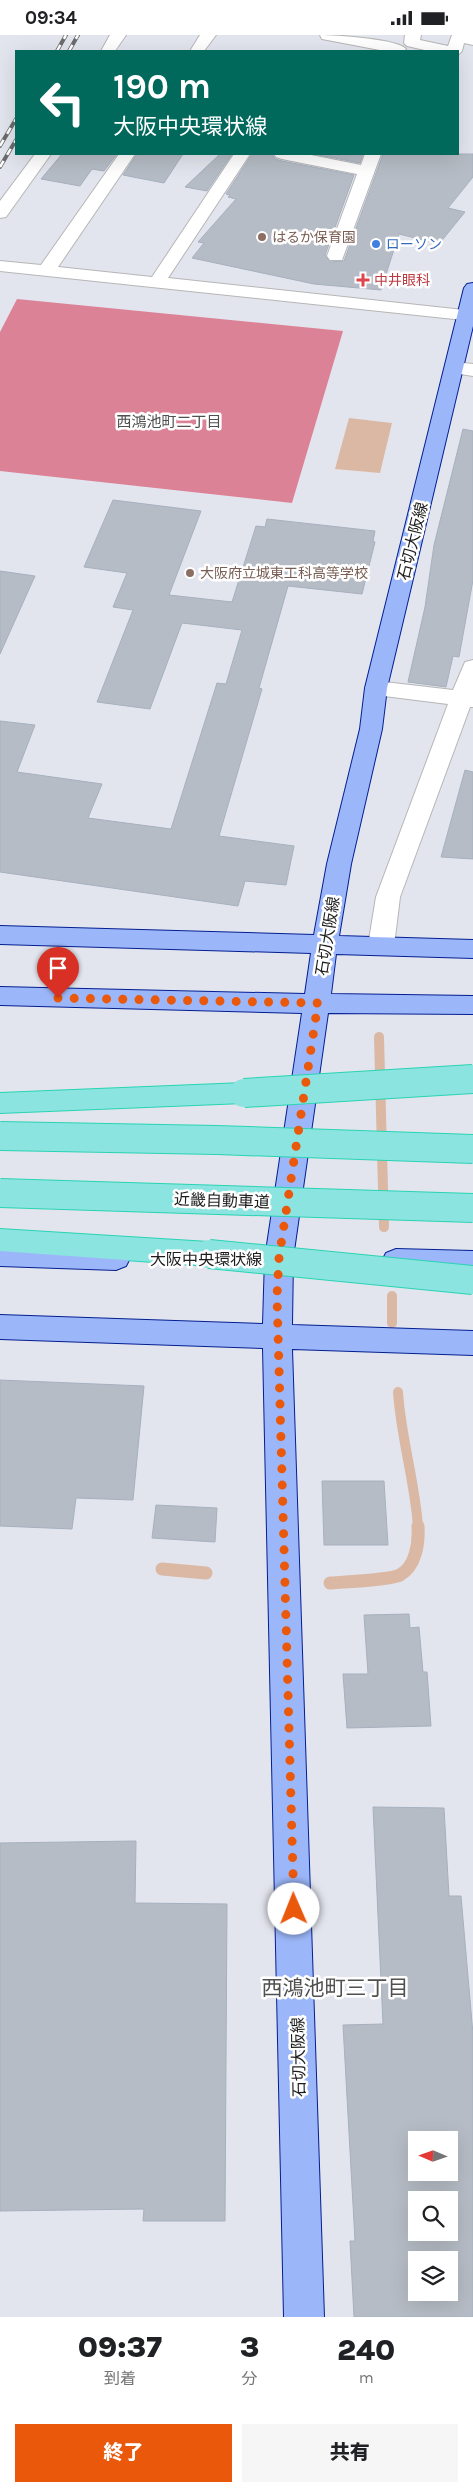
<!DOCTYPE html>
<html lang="ja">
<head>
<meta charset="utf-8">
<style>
	:root { --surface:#fff; --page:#f6f6f6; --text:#202124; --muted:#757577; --accent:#ea580c }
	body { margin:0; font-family:Karla,"Noto Sans JP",sans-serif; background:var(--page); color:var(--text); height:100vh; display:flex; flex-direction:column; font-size:19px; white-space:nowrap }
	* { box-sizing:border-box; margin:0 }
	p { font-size:16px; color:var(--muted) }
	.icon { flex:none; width:28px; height:28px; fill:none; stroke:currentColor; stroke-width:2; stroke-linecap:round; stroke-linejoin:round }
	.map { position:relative; height:2282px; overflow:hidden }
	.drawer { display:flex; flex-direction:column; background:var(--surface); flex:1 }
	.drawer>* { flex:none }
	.banner { position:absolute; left:15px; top:15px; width:444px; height:105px; border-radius:0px; box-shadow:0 5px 20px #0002; background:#00695c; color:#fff; overflow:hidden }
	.needle { width:32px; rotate:272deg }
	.tools { position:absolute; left:408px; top:2096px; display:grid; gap:10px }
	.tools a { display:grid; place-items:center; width:50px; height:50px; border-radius:0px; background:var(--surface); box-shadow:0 5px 20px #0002; font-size:25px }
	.pin { position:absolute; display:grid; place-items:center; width:42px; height:42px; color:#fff; margin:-51px -21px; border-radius:50% 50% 50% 0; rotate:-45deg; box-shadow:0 0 5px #0007 }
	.pin .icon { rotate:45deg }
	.me { position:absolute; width:55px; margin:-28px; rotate:359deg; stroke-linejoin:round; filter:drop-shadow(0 0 4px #0008) }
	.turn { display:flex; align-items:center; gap:18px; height:105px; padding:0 15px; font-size:22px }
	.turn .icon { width:65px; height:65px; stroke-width:2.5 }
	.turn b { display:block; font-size:35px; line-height:42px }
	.eta { display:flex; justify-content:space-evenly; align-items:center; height:85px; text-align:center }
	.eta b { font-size:30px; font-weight:800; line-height:35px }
	.primary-button { display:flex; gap:10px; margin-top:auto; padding:10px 15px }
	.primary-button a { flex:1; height:58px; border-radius:0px; background:var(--accent); color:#fff; font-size:20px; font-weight:800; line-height:58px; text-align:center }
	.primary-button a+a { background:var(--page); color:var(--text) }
	.status { display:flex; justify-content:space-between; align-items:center; height:35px; padding:0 25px; background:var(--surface); direction:ltr }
	.status svg { height:14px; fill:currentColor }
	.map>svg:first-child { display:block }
	.pitch { fill:#dc8297 }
	.water { fill:#dbb8a4 }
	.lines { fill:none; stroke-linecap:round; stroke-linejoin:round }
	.stream-far1 { stroke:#dbb8a4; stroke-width:10 }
	.stream { stroke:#dbb8a4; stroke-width:13 }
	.building { fill:#b6bcc5; stroke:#a6b0bf; fill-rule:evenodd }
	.minor-casing { stroke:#b6b6b6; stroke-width:2 }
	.major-casing { stroke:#031e92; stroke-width:2 }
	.highway-casing { stroke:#28d4b2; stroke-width:2 }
	.minor { fill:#fff; fill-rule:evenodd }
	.major { fill:#9cb7f9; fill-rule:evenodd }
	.highway { fill:#8ce4e1; fill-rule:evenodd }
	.rail-casing { stroke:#6b6b6b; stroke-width:4 }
	.rail { stroke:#fff; stroke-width:2.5; stroke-dasharray:7; stroke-linecap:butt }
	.highway-bridge-casing { stroke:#28d4b2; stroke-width:30; stroke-linecap:butt }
	.highway-bridge { stroke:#8ce4e1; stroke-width:28 }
	.route { stroke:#ea580c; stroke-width:9; stroke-dasharray:0 16.2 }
	.education-dot { fill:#8d6e63; stroke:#fff; stroke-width:2 }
	.shop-dot { fill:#3f7fe0; stroke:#fff; stroke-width:2 }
	.health-dot { fill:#e0444e; stroke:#fff; stroke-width:2 }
	.labels { text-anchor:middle; stroke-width:5; stroke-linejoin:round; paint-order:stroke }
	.far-education-label { font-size:14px; fill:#785e54; stroke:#fff; text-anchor:start }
	.far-shop-label { font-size:14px; fill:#366cbe; stroke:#fff; text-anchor:start }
	.far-health-label { font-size:14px; fill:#be3a42; stroke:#fff; text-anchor:start }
	.far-neighbourhood-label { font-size:15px; fill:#505050; stroke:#fff }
	.street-label { font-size:16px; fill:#1d1d1d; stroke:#fff }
	.near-neighbourhood-label { font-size:21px; fill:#505050; stroke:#fff }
</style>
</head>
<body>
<div class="status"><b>09:34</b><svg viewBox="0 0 49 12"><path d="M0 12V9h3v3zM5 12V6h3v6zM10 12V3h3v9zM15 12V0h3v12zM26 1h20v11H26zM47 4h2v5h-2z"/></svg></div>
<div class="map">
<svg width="473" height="2282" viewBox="0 0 473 2282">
	<rect width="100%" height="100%" fill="#e3e5ee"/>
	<path class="pitch" d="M17,264L343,296L292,468L0,436V297Z"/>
	<path class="water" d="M349,383L392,388L380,438L335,434Z"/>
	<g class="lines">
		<g class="stream-far1">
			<path d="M379,1002L384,1192"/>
			<path d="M392,1261V1288"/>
			<path d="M398,1357C401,1403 415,1447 418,1492"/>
		</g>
		<g class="stream">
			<path d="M162,1534L206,1538"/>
			<path d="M330,1548C343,1547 391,1545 400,1540C416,1531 419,1508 418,1491"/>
		</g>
	</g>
	<g class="building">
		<path d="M62,119H117L104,136L92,134L80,151L41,144Z"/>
		<path d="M137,119H183L164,148L123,140Z"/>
		<path d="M220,119H232L207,156L185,152Z"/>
		<path d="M252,119H272L275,124L282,126L354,140L325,220L330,227L344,226L383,119H473V142L448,173L465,177L439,209L399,199L381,255L314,249L192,223L204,208L198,207L236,164L228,162L230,160L226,159Z"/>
		<path d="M314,119H363L360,128Z"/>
		<path d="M463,394L473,396V545L459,622L453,621L446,652L408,647L425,572L434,510Z"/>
		<path d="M113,465L201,476L169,560L232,567L256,491L265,492L267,484L375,496L373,506L375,507L362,559L288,551L259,653L262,654L219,801L294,811L286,850L245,846L238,871L0,837V686L35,690L17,737L102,749L88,783L171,794L217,648L226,649L242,595L182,588L150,674L97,667L133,575L113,572L127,538L84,532Z"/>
		<path d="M0,536L35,541L0,619Z"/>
		<path d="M465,735L473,737V824L441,822Z"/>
		<path d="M0,1345L144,1351L133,1465L76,1463L72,1494L0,1491Z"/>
		<path d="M322,1446H384L388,1510H324Z"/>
		<path d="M156,1470L217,1473L215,1507L152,1503Z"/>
		<path d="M409,1579L410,1593L419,1592L423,1637H427L431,1691L347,1693L343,1639H368L364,1580Z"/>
		<path d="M373,1772L444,1773L449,1861H461L473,1999V2282H354L350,2206H355L343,1990L383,1989ZM416,2105H449V2138H416ZM416,2165H449V2198H416ZM416,2225H449V2258H416Z"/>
		<path d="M136,1806L135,1868L227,1869L225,2186H143L144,2174L0,2176V1808Z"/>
	</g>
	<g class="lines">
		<defs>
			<g id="minor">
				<path d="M110,0H126L115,16H101Z"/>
				<path d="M200,0H216L204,16H190Z"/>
				<path d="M320,0C334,0 398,4 406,14L404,16H385L322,4Z"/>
				<path d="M405,0H421L420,5L448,11L452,0H473V10L464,8L462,16L458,20V16H429L407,11L404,8Z"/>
				<path d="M35,119H51L6,182L0,183V166Z"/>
				<path d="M119,119H135L58,232L152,242L234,119H250L168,243L473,276V286L0,236V226L41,230Z"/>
				<path d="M274,119H306L361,130L365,119H381L342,225H330L327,221L357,139L282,124L276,122Z"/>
				<path d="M454,327L473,329V341L447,337L445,333L447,329Z"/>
				<path d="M473,625V672H470L400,862L394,911L390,917L381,920L372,917L368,911L376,862L448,669L376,660L368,658L365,653L368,648L376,646L453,655L465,627Z"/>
			</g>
			<g id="major">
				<path d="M473,248V291L387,653L382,694L351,829L339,901L473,905V923L336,919L331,959L473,961V979L328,978L293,1223L292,1290L473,1296V1320L292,1314L324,2282H284L263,1313L0,1304V1280L263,1289L265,1223L302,978L0,970V952L305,959L311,918L0,909V891L314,900L327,829L360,694L365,653L464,253L467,249Z"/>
				<path d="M0,1207L116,1211L126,1215L130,1223L126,1231L116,1235L0,1231Z"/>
				<path d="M396,1214L473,1216V1240L396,1238L386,1234L382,1226L386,1218Z"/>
			</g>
			<g id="highway">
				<path d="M244,1048L253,1051L257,1058L253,1065L244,1068L0,1078V1058Z"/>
				<path d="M0,1194L209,1207L219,1211L223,1219L219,1227L209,1231L0,1216Z"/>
			</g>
		</defs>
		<use href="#minor" class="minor-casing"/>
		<use href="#major" class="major-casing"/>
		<use href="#highway" class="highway-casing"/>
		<use href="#minor" class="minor"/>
		<use href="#major" class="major"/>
		<use href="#highway" class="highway"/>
		<defs>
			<g id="rail">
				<path d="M57,16L66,0"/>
				<path d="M69,16L78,0"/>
				<path d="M0,111L16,84"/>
				<path d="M0,132L16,105"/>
			</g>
		</defs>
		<use href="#rail" class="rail-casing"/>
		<use href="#rail" class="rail"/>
		<defs>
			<g id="highway-bridge">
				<path d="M244,1058L473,1044"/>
				<path d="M0,1101L217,1105L473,1114"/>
				<path d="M0,1158L473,1173"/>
				<path d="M209,1219L473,1245"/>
			</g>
		</defs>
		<use href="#highway-bridge" class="highway-bridge-casing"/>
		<use href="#highway-bridge" class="highway-bridge"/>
	</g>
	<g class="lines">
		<path class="route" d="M58,963L318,968L279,1223L277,1261L294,1874"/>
	</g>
	<g class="education-dot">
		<circle cx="262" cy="202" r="5"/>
		<circle cx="190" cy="538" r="5"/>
	</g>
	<circle class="shop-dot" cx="376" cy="209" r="5"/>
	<path class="health-dot" d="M360.5 237.5h5v5h5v5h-5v5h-5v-5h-5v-5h5z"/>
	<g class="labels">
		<g class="far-education-label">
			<text x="272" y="207">はるか保育園</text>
			<text x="200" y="543">大阪府立城東工科高等学校</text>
		</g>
		<g class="far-shop-label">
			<text x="386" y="214">ローソン</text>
		</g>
		<g class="far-health-label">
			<text x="374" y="250">中井眼科</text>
		</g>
		<g class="far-neighbourhood-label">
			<text x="169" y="392">西鴻池町二丁目</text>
		</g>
		<g class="street-label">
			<text transform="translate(412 506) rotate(-76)" y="6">石切大阪線</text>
			<text transform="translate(327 901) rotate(-81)" y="6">石切大阪線</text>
			<text transform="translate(222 1165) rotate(2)" y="6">近畿自動車道</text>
			<text x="206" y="1230">大阪中央環状線</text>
			<text transform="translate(298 2022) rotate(-91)" y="6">石切大阪線</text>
		</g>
		<g class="near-neighbourhood-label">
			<text x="335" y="1960">西鴻池町三丁目</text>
		</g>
	</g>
</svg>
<div class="tools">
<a><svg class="needle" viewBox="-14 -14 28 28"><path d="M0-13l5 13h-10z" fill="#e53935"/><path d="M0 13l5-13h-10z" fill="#757577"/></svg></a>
<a><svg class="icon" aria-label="search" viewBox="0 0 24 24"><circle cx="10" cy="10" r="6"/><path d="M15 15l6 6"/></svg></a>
<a><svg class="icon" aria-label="layers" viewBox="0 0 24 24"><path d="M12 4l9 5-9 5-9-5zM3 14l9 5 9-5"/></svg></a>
</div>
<div class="pin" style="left:58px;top:963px;background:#d93025"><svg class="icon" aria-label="arrive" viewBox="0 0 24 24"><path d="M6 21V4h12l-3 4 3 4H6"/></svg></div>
<svg class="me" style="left:294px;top:1874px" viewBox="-20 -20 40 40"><circle r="19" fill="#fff"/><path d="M0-13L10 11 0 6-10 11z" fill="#ea580c"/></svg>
<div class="banner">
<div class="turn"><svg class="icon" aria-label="left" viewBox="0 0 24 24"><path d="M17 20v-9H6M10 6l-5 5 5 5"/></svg><div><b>190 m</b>大阪中央環状線</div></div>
</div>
</div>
<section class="drawer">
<div class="eta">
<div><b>09:37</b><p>到着</p></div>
<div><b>3</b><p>分</p></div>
<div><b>240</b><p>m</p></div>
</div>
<div class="primary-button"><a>終了</a><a>共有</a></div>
</section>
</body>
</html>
